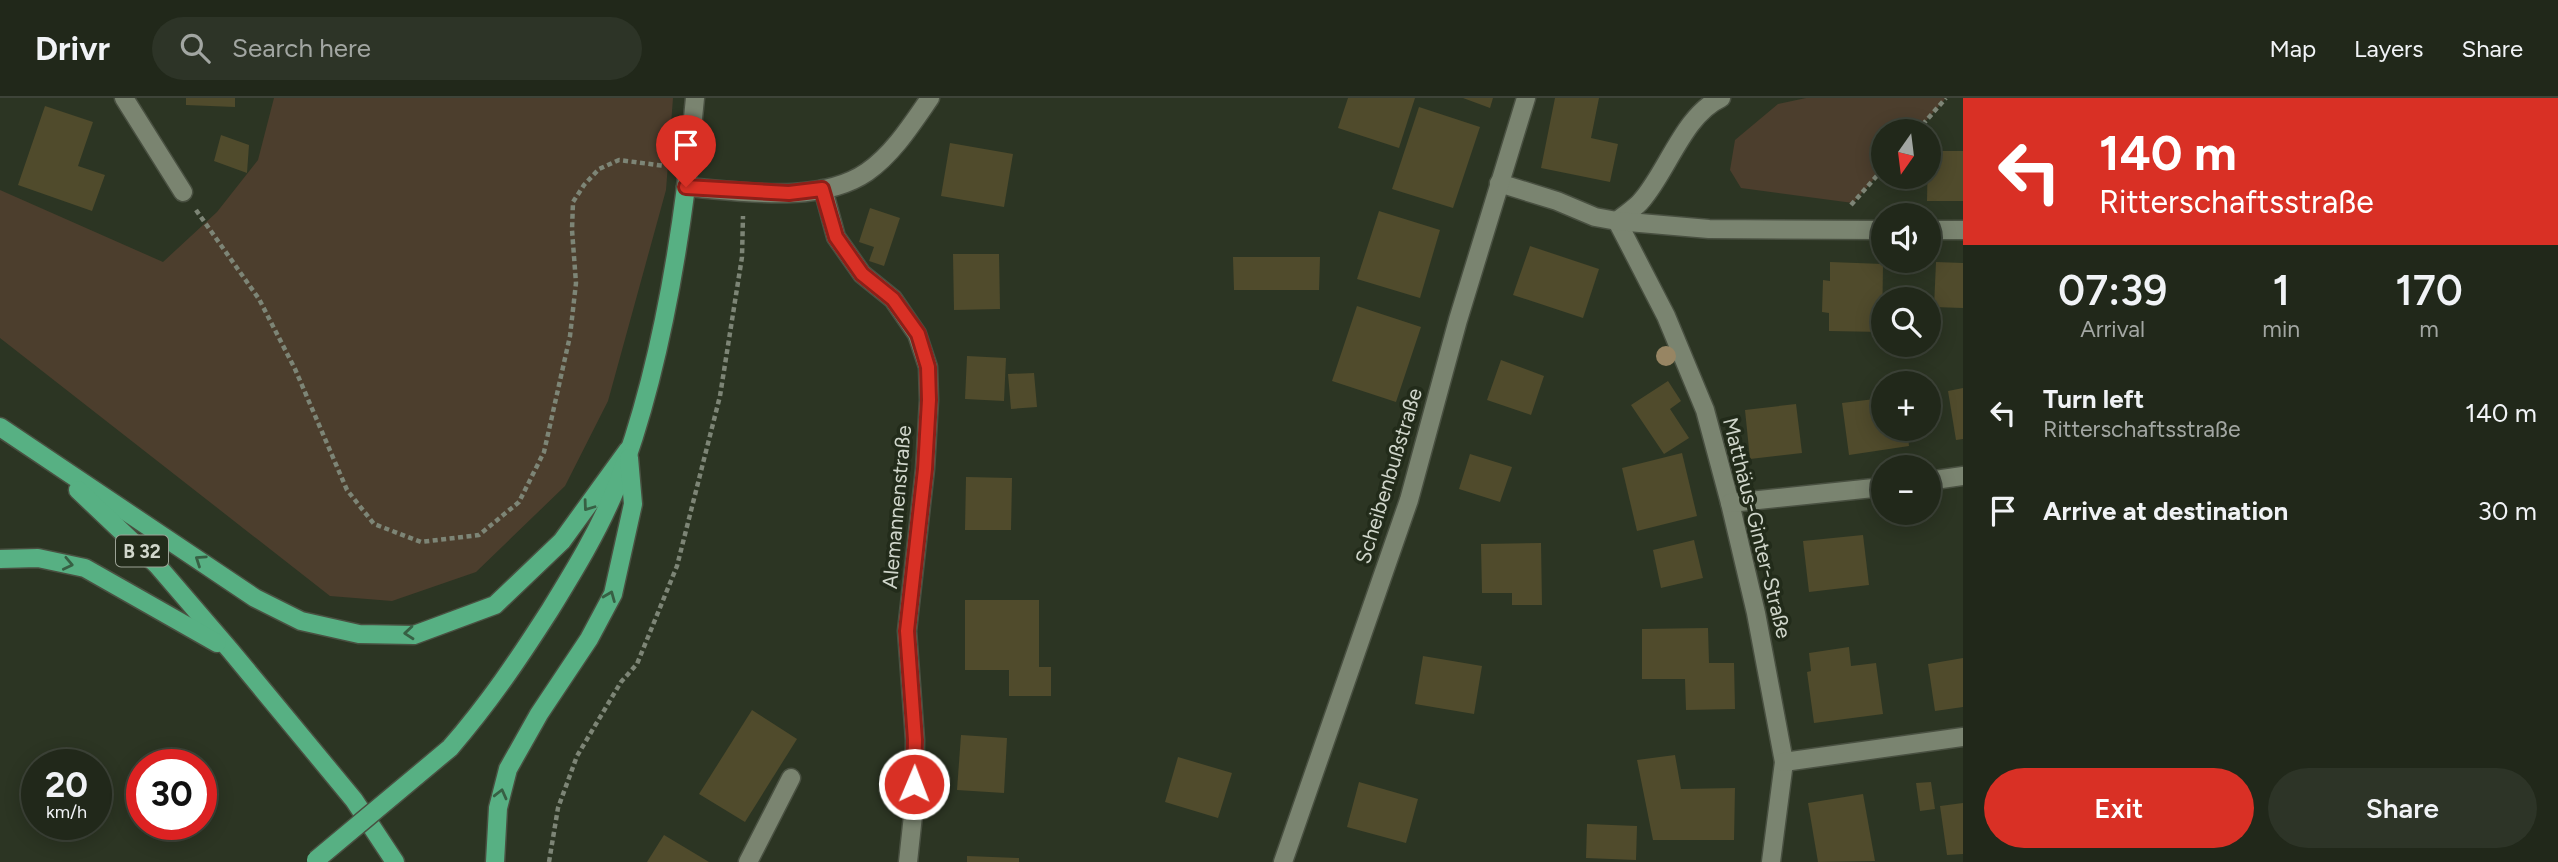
<!DOCTYPE html>
<html lang="en">
<head>
<meta charset="utf-8">
<style>
	:root { --surface:#21281a; --page:#2d3427; --text:#f1f3f6; --muted:#a2a6a2; --line:#3e4439; --accent:#d93025 }
	body { margin:0; font-family:Figtree,sans-serif; background:var(--page); color:var(--text); height:100vh; display:flex; flex-direction:column; font-size:26px; white-space:nowrap }
	* { box-sizing:border-box; margin:0 }
	p { font-size:23px; color:var(--muted) }
	.icon { flex:none; width:38px; height:38px; fill:none; stroke:currentColor; stroke-width:2; stroke-linecap:round; stroke-linejoin:round }
	.map { position:relative; flex:1; overflow:hidden }
	.drawer { display:flex; flex-direction:column; background:var(--surface); width:595px }
	.drawer>* { flex:none }
	.guide { background:#d93025; color:#fff; overflow:hidden }
	.needle { width:46px; rotate:194deg }
	.fabs { position:absolute; left:1871px; top:21px; display:grid; gap:14px }
	.fabs a { display:grid; place-items:center; width:70px; height:70px; border-radius:50%; background:var(--surface); box-shadow:0 4px 18px #0003,0 0 0 2px var(--line); font-size:35px }
	.speed { position:absolute; left:21px; top:651px; display:flex; gap:14px; font-size:35px; font-weight:700; text-align:center }
	.speed>* { display:grid; place-content:center; width:91px; height:91px; border-radius:50%; background:var(--surface); box-shadow:0 4px 18px #0003,0 0 0 2px var(--line); line-height:1 }
	.speed small { font-size:18px; font-weight:400 }
	.speed .limit { border:10px solid #d22; background:#fff; color:#111 }
	.pin { position:absolute; display:grid; place-items:center; width:60px; height:60px; color:#fff; margin:-72px -30px; border-radius:50% 50% 50% 0; rotate:-45deg; box-shadow:0 0 7px #0007 }
	.pin .icon { rotate:45deg }
	.me { position:absolute; width:77px; margin:-38px; rotate:1deg; stroke-linejoin:round; filter:drop-shadow(0 0 5px #0008) }
	.turn { display:flex; align-items:center; gap:24px; height:147px; padding:0 21px; font-size:32px }
	.turn .icon { width:91px; height:91px; stroke-width:2.5 }
	.turn b { display:block; font-size:49px; line-height:60px }
	.eta { display:flex; justify-content:space-evenly; align-items:center; height:119px; text-align:center }
	.eta b { font-size:42px; font-weight:600; line-height:49px }
	.primary-button { display:flex; gap:14px; margin-top:auto; padding:14px 21px }
	.primary-button a { flex:1; height:80px; border-radius:42px; background:var(--accent); color:#fff; font-size:28px; font-weight:600; line-height:80px; text-align:center }
	.primary-button a+a { background:var(--page); color:var(--text) }
	ul { padding:0; list-style:none }
	li { display:flex; align-items:center; gap:21px; height:98px; padding:0 21px }
	li div { flex:1 }
	li b { display:block; font-size:26px }
	li em { font-style:normal }
	header { display:flex; align-items:center; gap:42px; box-sizing:border-box; height:98px; padding:0 35px; background:var(--surface); border-bottom:2px solid var(--line) }
	header strong { font-size:33px }
	nav { display:flex; gap:38px; margin-inline-start:auto; font-size:24px }
	.search { width:490px; height:63px; background:var(--page); display:flex; align-items:center; gap:18px; box-sizing:border-box; padding:0 24px; border-radius:38px; color:var(--muted); font-size:26px }
	main { display:flex; flex:1; min-height:0 }
	.map>svg:first-child { display:block }
	.green { fill:#4c3e2d }
	.building { fill:#504b2c }
	.lines { fill:none; stroke-linecap:round; stroke-linejoin:round }
	.minor-casing { stroke:#495041; stroke-width:21 }
	.secondary-casing { stroke:#495041; stroke-width:21 }
	.primary-casing { stroke:#495041; stroke-width:21 }
	.path { stroke:#7d8576; stroke-width:4.5; stroke-dasharray:5 3.5; stroke-linecap:butt }
	.minor { stroke:#7a8470; stroke-width:18 }
	.secondary { stroke:#7a8470; stroke-width:18 }
	.primary { stroke:#57b083; stroke-width:18 }
	.primary-bridge-casing { stroke:#495041; stroke-width:21; stroke-linecap:butt }
	.primary-bridge { stroke:#57b083; stroke-width:18 }
	.tree { fill:#978563 }
	.oneway { stroke:#376044 }
	.route-casing { stroke:#8d1f18; stroke-width:18 }
	.route { stroke:#d93025; stroke-width:12 }
	.labels { text-anchor:middle; stroke-width:7; stroke-linejoin:round; paint-order:stroke }
	.shield { fill:#222b1a; stroke:#9ca396; stroke-width:2 }
	.shield-label { font-size:19px; font-weight:bold; fill:#d0d6cb }
	.street-label { font-size:21px; fill:#d0d6cb; stroke:#222b1a }
</style>
</head>
<body>
<header>
<strong>Drivr</strong>
<div class="search"><svg class="icon" aria-label="search" viewBox="0 0 24 24"><circle cx="10" cy="10" r="6"/><path d="M15 15l6 6"/></svg>Search here</div>
<nav><a>Map</a><a>Layers</a><a>Share</a></nav>
</header>
<main>
<div class="map">
<svg width="1963" height="764" viewBox="0 0 1963 764">
	<rect width="100%" height="100%" fill="#2c3523"/>
	<g class="green">
		<path d="M274,0H673L666,92L608,303L565,388L476,474L392,503L330,498L0,240V92L163,164L217,114L258,62Z"/>
		<path d="M1806,0H1946L1917,33H1883V71L1853,105L1741,90L1730,72L1735,42L1778,6Z"/>
	</g>
	<g class="building">
		<path d="M186,0H235V9L186,7Z"/>
		<path d="M1348,0H1415L1399,50L1338,30Z"/>
		<path d="M1463,0H1493L1490,10Z"/>
		<path d="M1555,0H1599L1591,40L1618,46L1610,84L1541,70Z"/>
		<path d="M45,8L93,24L78,68L105,77L92,113L18,87Z"/>
		<path d="M1419,9L1480,29L1453,110L1392,91Z"/>
		<path d="M221,37L249,47L247,75L214,63Z"/>
		<path d="M950,45L1013,56L1004,109L941,98Z"/>
		<path d="M1928,53H1963V103H1927Z"/>
		<path d="M870,110L900,120L884,168L869,163L874,149L859,144Z"/>
		<path d="M1379,113L1440,132L1420,200L1357,181Z"/>
		<path d="M1530,148L1599,171L1583,220L1513,197Z"/>
		<path d="M953,156H999L1000,211L954,212Z"/>
		<path d="M1233,159H1320L1319,192H1234Z"/>
		<path d="M1830,164L1883,166L1882,234L1829,233V215L1822,214L1823,182L1830,183Z"/>
		<path d="M1936,164L1963,165V210L1934,209Z"/>
		<path d="M1357,208L1421,229L1396,304L1332,283Z"/>
		<path d="M967,258L1006,260L1004,303L965,301Z"/>
		<path d="M1501,262L1544,278L1531,317L1487,302Z"/>
		<path d="M1034,275L1037,309L1011,311L1008,276Z"/>
		<path d="M1668,283L1681,303L1670,311L1689,340L1664,356L1631,307Z"/>
		<path d="M1963,290V341L1956,342L1948,293Z"/>
		<path d="M1883,300V331H1907L1909,348L1849,357L1842,305Z"/>
		<path d="M1796,306L1802,355L1750,361L1745,312Z"/>
		<path d="M1682,355L1697,418L1637,433L1622,370Z"/>
		<path d="M1470,356L1512,369L1500,404L1459,391Z"/>
		<path d="M966,379L1012,380L1011,432H965Z"/>
		<path d="M1863,437L1869,487L1809,494L1803,443Z"/>
		<path d="M1694,442L1703,480L1661,490L1653,452Z"/>
		<path d="M1541,445L1542,507H1512V495H1482L1481,446Z"/>
		<path d="M965,502H1039V569H1051V598H1009V572H965Z"/>
		<path d="M1708,530L1709,565H1734L1735,611L1686,612L1685,581H1642V531Z"/>
		<path d="M1849,549L1851,568L1876,565L1883,616L1814,625L1807,574L1811,573L1809,555Z"/>
		<path d="M1423,558L1482,568L1474,616L1415,606Z"/>
		<path d="M1963,560V609L1935,613L1928,566Z"/>
		<path d="M752,612L797,641L745,724L699,696Z"/>
		<path d="M961,637L1007,640L1004,695L957,692Z"/>
		<path d="M1675,657L1681,691L1735,690L1734,742H1653L1637,662Z"/>
		<path d="M1178,659L1232,675L1218,720L1165,704Z"/>
		<path d="M1359,684L1418,701L1406,745L1347,729Z"/>
		<path d="M1931,684L1935,711L1920,713L1916,685Z"/>
		<path d="M1863,696L1875,763L1818,764L1808,705Z"/>
		<path d="M1963,705V756L1947,757L1940,708Z"/>
		<path d="M1587,726L1637,728L1636,762L1586,760Z"/>
		<path d="M664,737L709,764H647Z"/>
		<path d="M967,758L1019,760V764H967Z"/>
	</g>
	<g class="lines">
		<defs>
			<g id="minor">
				<path d="M124,0L183,94"/>
				<path d="M1721,0C1684,17 1668,72 1642,102C1636,110 1625,116 1617,123L1666,218L1705,312L1730,405L1756,515L1784,664L1771,764"/>
				<path d="M1499,85L1557,103L1595,119L1617,123L1709,131L1883,132"/>
				<path d="M686,89C740,93 819,107 867,74C893,56 912,26 930,0"/>
				<path d="M823,91L836,139L862,176L893,201L917,236L928,269L929,302L925,371L907,533L915,642L914,708L908,764"/>
				<path d="M1928,132H1963"/>
				<path d="M1928,383L1963,378"/>
				<path d="M1730,405L1883,389"/>
				<path d="M1784,664L1963,639"/>
				<path d="M748,764L791,680"/>
				<path d="M1283,764L1409,402L1458,222L1526,0"/>
			</g>
			<path id="secondary" d="M686,89L695,0"/>
			<g id="primary">
				<path d="M0,329L255,500L301,523L359,536L414,537L495,507L562,443L628,352"/>
				<path d="M78,392L157,467L230,552L354,702L395,764"/>
				<path d="M0,461L38,460L85,470L217,545"/>
				<path d="M450,650C489,605 518,562 550,512C574,473 599,432 616,390C653,295 673,189 686,89"/>
				<path d="M495,764L498,710L508,671L539,616L589,541L613,496L633,406L629,360"/>
			</g>
		</defs>
		<use href="#minor" class="minor-casing"/>
		<use href="#secondary" class="secondary-casing"/>
		<use href="#primary" class="primary-casing"/>
		<g class="path">
			<path d="M1917,33L1946,0"/>
			<path d="M1851,107L1883,71"/>
			<path d="M196,112L259,201L295,271L347,392L374,426L421,444L479,437L519,404L544,354L570,238L576,185L572,132L573,104L584,87L599,71L619,62L665,68"/>
			<path d="M549,764L558,710L577,658L621,584L637,566L677,468L720,298L742,159L743,118"/>
		</g>
		<use href="#minor" class="minor"/>
		<use href="#secondary" class="secondary"/>
		<use href="#primary" class="primary"/>
		<defs>
			<path id="primary-bridge" d="M316,762L450,650"/>
		</defs>
		<use href="#primary-bridge" class="primary-bridge-casing"/>
		<use href="#primary-bridge" class="primary-bridge"/>
	</g>
	<circle class="tree" cx="1666" cy="258" r="10"/>
	<defs><path id="oneway-chevron" d="M-2-3.5L2.5 0L-2 3.5" fill="none" stroke-width="1.6" stroke-linecap="round" stroke-linejoin="round" transform="scale(1.75)"/></defs>
	<g class="oneway">
		<use href="#oneway-chevron" transform="translate(588 408) rotate(126)"/>
		<use href="#oneway-chevron" transform="translate(200 462) rotate(-146)"/>
		<use href="#oneway-chevron" transform="translate(68 466) rotate(12)"/>
		<use href="#oneway-chevron" transform="translate(610 498) rotate(-68)"/>
		<use href="#oneway-chevron" transform="translate(409 535) rotate(175)"/>
		<use href="#oneway-chevron" transform="translate(501 696) rotate(-76)"/>
	</g>
	<g class="lines">
		<defs>
			<path id="route" d="M686,89L789,95L822,91L836,139L862,176L893,201L918,236L928,269L929,302L925,371L907,533L915,642L914,686"/>
		</defs>
		<use href="#route" class="route-casing"/>
		<use href="#route" class="route"/>
	</g>
	<g class="labels">
		<rect class="shield" x="116" y="437.5" width="52" height="31" rx="5"/>
		<g class="shield-label">
			<text x="142" y="460">B 32</text>
		</g>
		<g class="street-label">
			<text transform="translate(1389 378) rotate(-73)" y="7">Scheibenbußstraße</text>
			<text transform="translate(897 409) rotate(-85)" y="7">Alemannenstraße</text>
			<text transform="translate(1757 430) rotate(76)" y="7">Matthäus-Ginter-Straße</text>
		</g>
	</g>
</svg>
<div class="fabs">
<a><svg class="needle" viewBox="-14 -14 28 28"><path d="M0-13l5 13h-10z" fill="#e53935"/><path d="M0 13l5-13h-10z" fill="#a2a6a2"/></svg></a>
<a><svg class="icon" aria-label="sound" viewBox="0 0 24 24"><path d="M4 9h4l5-4v14l-5-4H4zM17 9q2 3 0 6"/></svg></a>
<a><svg class="icon" aria-label="search" viewBox="0 0 24 24"><circle cx="10" cy="10" r="6"/><path d="M15 15l6 6"/></svg></a>
<a>+</a>
<a>−</a>
</div>
<div class="speed"><div>20<small>km/h</small></div><div class="limit">30</div></div>
<div class="pin" style="left:686px;top:89px;background:#d93025"><svg class="icon" aria-label="arrive" viewBox="0 0 24 24"><path d="M6 21V4h12l-3 4 3 4H6"/></svg></div>
<svg class="me" style="left:914px;top:686px" viewBox="-20 -20 40 40"><circle r="17" fill="#d93025" stroke="#fff" stroke-width="3"/><path d="M0-11L8 9 0 5-8 9z" fill="#fff"/></svg>
</div>
<section class="drawer">
<div class="guide">
<div class="turn"><svg class="icon" aria-label="left" viewBox="0 0 24 24"><path d="M17 20v-9H6M10 6l-5 5 5 5"/></svg><div><b>140 m</b>Ritterschaftsstraße</div></div>
</div>
<div class="eta">
<div><b>07:39</b><p>Arrival</p></div>
<div><b>1</b><p>min</p></div>
<div><b>170</b><p>m</p></div>
</div>
<ul>
<li><svg class="icon" aria-label="left" viewBox="0 0 24 24"><path d="M17 20v-9H6M10 6l-5 5 5 5"/></svg><div><b>Turn left</b><p>Ritterschaftsstraße</p></div><em>140 m</em></li>
<li><svg class="icon" aria-label="arrive" viewBox="0 0 24 24"><path d="M6 21V4h12l-3 4 3 4H6"/></svg><div><b>Arrive at destination</b></div><em>30 m</em></li>
</ul>
<div class="primary-button"><a>Exit</a><a>Share</a></div>
</section>
</main>
</body>
</html>
